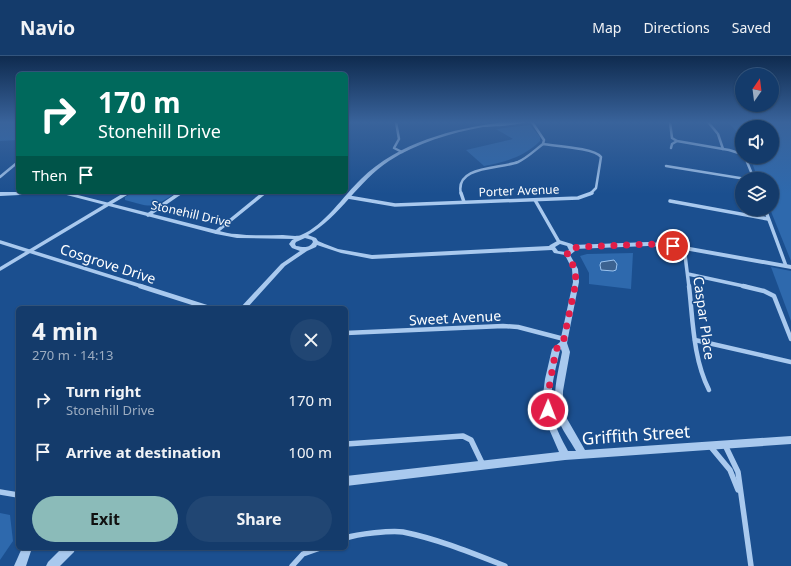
<!DOCTYPE html>
<html lang="en">
<head>
<meta charset="utf-8">
<style>
	:root { --surface:#143b6b; --page:#214673; --text:#f1f3f6; --muted:#9dadc1; --line:#33557e; --accent:#8bbbb9 }
	body { margin:0; font-family:"Noto Sans",sans-serif; background:var(--page); color:var(--text); height:100vh; display:flex; flex-direction:column; font-size:15px; white-space:nowrap }
	* { box-sizing:border-box; margin:0 }
	p { font-size:13px; color:var(--muted) }
	.icon { flex:none; width:22px; height:22px; fill:none; stroke:currentColor; stroke-width:2; stroke-linecap:round; stroke-linejoin:round }
	.map { position:relative; flex:1; overflow:hidden }
	.drawer { position:absolute; left:16px; top:250px; width:332px; height:244px; display:flex; flex-direction:column; background:var(--surface); border-radius:6px; box-shadow:0 1px 3px #0004,0 0 0 1px var(--line) }
	.drawer>* { flex:none }
	.top-card { position:absolute; left:16px; top:16px; width:332px; height:122px; border-radius:6px; box-shadow:0 1px 3px #0004,0 0 0 1px var(--line); background:#00695c; color:#fff; overflow:hidden }
	.needle { width:26px; rotate:14deg }
	.buttons { position:absolute; left:735px; top:12px; display:grid; gap:8px }
	.buttons a { display:grid; place-items:center; width:44px; height:44px; border-radius:50%; background:var(--surface); box-shadow:0 1px 3px #0004,0 0 0 1px var(--line); font-size:20px }
	.pin { position:absolute; display:grid; place-items:center; width:34px; height:34px; color:#fff; margin:-17px; border:2px solid #fff; border-radius:50%; box-shadow:0 1px 4px #0007 }
	.me { position:absolute; width:44px; margin:-22px; rotate:1deg; stroke-linejoin:round; filter:drop-shadow(0 0 3px #0008) }
	.turn { display:flex; align-items:center; gap:14px; height:84px; padding:0 16px; font-size:18px }
	.turn .icon { width:52px; height:52px; stroke-width:2.5 }
	.turn b { display:block; font-size:28px; line-height:34px }
	.then { display:flex; align-items:center; height:38px; padding:0 16px; background:#0003; gap:8px; font-size:15px }
	.round { display:grid; place-items:center; flex:none; width:42px; height:42px; border-radius:21px; background:var(--page) }
	.summary { display:flex; align-items:center; justify-content:space-between; height:68px; padding:0 16px }
	h1 { font-size:24px; font-weight:700; line-height:30px }
	.cta { display:flex; gap:8px; margin-top:auto; padding:8px 16px }
	.cta a { flex:1; height:46px; border-radius:24px; background:var(--accent); color:#111; font-size:16px; font-weight:700; line-height:46px; text-align:center }
	.cta a+a { background:var(--page); color:var(--text) }
	ul { padding:0; list-style:none }
	li { display:flex; align-items:center; gap:12px; height:52px; padding:0 16px }
	li div { flex:1 }
	li b { display:block; font-size:15px }
	li em { font-style:normal }
	header { display:flex; align-items:center; gap:24px; box-sizing:border-box; height:56px; padding:0 20px; background:var(--surface); border-bottom:1px solid var(--line) }
	header strong { font-size:19px }
	nav { display:flex; gap:22px; margin-inline-start:auto; font-size:14px }
	.map>svg:first-child { display:block }
	.green { fill:#2e69ad }
	.water { fill:#3c6290; stroke:#9cc4f0 }
	.lines { fill:none; stroke-linecap:round; stroke-linejoin:round }
	.minor-far3 { stroke:#a9c9ee; stroke-width:2.5 }
	.minor-far2 { stroke:#a9c9ee; stroke-width:3.5 }
	.minor-far1 { stroke:#a9c9ee; stroke-width:4.5 }
	.minor { stroke:#a9c9ee; stroke-width:5.5 }
	.tertiary { fill:#a9c9ee; fill-rule:evenodd }
	.route { stroke:#e11d48; stroke-width:7; stroke-dasharray:0 12.6 }
	.labels { text-anchor:middle; stroke-width:3; stroke-linejoin:round; paint-order:stroke }
	.far-street-label { font-size:12px; fill:#fff; stroke:#1b4f8f }
	.street-label { font-size:14px; fill:#fff; stroke:#1b4f8f }
	.near-street-label { font-size:17px; fill:#fff; stroke:#1b4f8f }
</style>
</head>
<body>
<header>
<strong>Navio</strong>
<nav><a>Map</a><a>Directions</a><a>Saved</a></nav>
</header>
<div class="map">
<svg width="791" height="510" viewBox="0 0 791 510">
	<rect width="100%" height="100%" fill="#1b4f8f"/>
	<g class="green">
		<path d="M0,66H18V84L0,85Z"/>
		<path d="M791,66V205L770,153H772V123H758L750,101H772V71H742V82L729,67Z"/>
		<path d="M530,69L540,81V85C524,101 505,106 484,110L466,94L513,83L496,73Z"/>
		<path d="M134,136H177C151,153 154,152 125,144V141Z"/>
		<path d="M633,197L631,233L589,228V217L580,200L587,198Z"/>
		<path d="M771,211L791,215V265Z"/>
		<path d="M0,457L10,459L13,485L0,504Z"/>
	</g>
	<path class="water" d="M614,204L617,208L616,214L613,215L601,214L600,209L601,206Z"/>
	<g class="lines">
		<g class="minor-far3">
			<path d="M396,66L399,83L394,92L402,96"/>
			<path d="M670,66L672,82L677,85L729,94L742,98"/>
			<path d="M708,66L718,78L723,93"/>
			<path d="M543,88C555,90 595,92 601,101L596,132L590,138"/>
			<path d="M671,92L672,88L677,85"/>
			<path d="M745,101L754,123"/>
			<path d="M666,110L746,123"/>
			<path d="M0,121L18,106"/>
			<path d="M125,138L129,136"/>
			<path d="M179,138L182,136"/>
			<path d="M263,138L266,136"/>
			<path d="M461,138C454,109 501,113 518,106C527,102 535,94 543,88L544,84L532,66"/>
		</g>
		<g class="minor-far2">
			<path d="M461,137L464,146"/>
			<path d="M348,141L395,149L578,142L592,137"/>
			<path d="M535,144L559,186"/>
			<path d="M670,145L768,163"/>
			<path d="M765,153L786,210"/>
			<path d="M148,159L180,137"/>
			<path d="M216,176L264,137"/>
			<path d="M0,186L144,231"/>
			<path d="M684,191L689,231"/>
			<path d="M0,213L127,137"/>
			<path d="M688,218L748,231"/>
		</g>
		<g class="minor-far1">
			<path d="M140,230L209,252"/>
			<path d="M689,230C693,265 693,302 709,334"/>
			<path d="M743,230L764,235L774,240L791,283"/>
			<path d="M346,277L503,270L518,271L564,283"/>
			<path d="M695,284L791,306"/>
		</g>
		<g class="minor">
			<path d="M346,388L463,380L471,384L483,409"/>
			<path d="M725,389L738,416L751,510"/>
			<path d="M710,390L730,414L738,434"/>
			<path d="M0,436L18,439"/>
			<path d="M346,482C357,478 392,474 403,476C438,483 472,497 505,510"/>
			<path d="M292,510L303,498L320,492"/>
		</g>
		<g class="tertiary">
			<path d="M503,66H525C515,70 495,70 483,71C450,77 417,87 389,105C358,125 340,161 308,179L316,182L318,185L325,188L338,193L372,199L549,190L550,189L559,184L572,188L573,189L648,186L673,188L791,209V213L673,192L648,190L574,193L575,195L570,199L578,213L579,226L567,287L570,296L563,335V349L566,361L585,394L791,380V388L565,404L346,430V420L559,396L546,366L544,354L543,339L545,323L552,293L560,286L573,226L572,213L565,199L554,197L552,194L372,203L341,197L317,189L316,191L307,195L285,210L247,252H240L281,208L300,195L292,192L289,188L292,184L294,183L237,182L216,178L59,137L0,140V136H66L216,174C223,176 230,178 237,178C252,180 268,179 283,179C288,179 296,181 301,179C324,170 344,139 361,123C399,86 452,73 503,66ZM305,182L312,184L313,186C309,193 303,191 296,190L295,188L296,186ZM560,188L567,190L569,194L566,196L558,195L555,191ZM561,293L562,296C558,317 551,340 558,362C561,373 570,384 576,395H568C562,384 556,373 553,360C548,338 555,316 560,294Z"/>
			<path d="M22,492H32L26,510H14Z"/>
			<path d="M62,492H75L74,496L60,510H46L48,506Z"/>
		</g>
	</g>
	<linearGradient id="sky" x2="0" y2="1"><stop stop-color="#0f2b4f"/><stop offset="0.48" stop-color="#39639b"/><stop offset="1" stop-color="#39639b" stop-opacity="0"/></linearGradient>
	<rect width="791" height="138" fill="url(#sky)"/>
	<g class="lines">
		<path class="route" d="M548,354V338L556,293L563,287L576,226L575,213L567,198L572,195V192L579,191L648,188L673,190"/>
	</g>
	<g class="labels">
		<g class="far-street-label">
			<text transform="translate(519 135) rotate(-2)" y="4">Porter Avenue</text>
			<text transform="translate(191 158) rotate(13)" y="4">Stonehill Drive</text>
		</g>
		<g class="street-label">
			<text transform="translate(108 208) rotate(18)" y="5">Cosgrove Drive</text>
			<text transform="translate(455 262) rotate(-3)" y="5">Sweet Avenue</text>
			<text transform="translate(704 262) rotate(82)" y="5">Caspar Place</text>
		</g>
		<g class="near-street-label">
			<text transform="translate(636 379) rotate(-4)" y="6">Griffith Street</text>
		</g>
	</g>
</svg>
<div class="buttons">
<a><svg class="needle" viewBox="-14 -14 28 28"><path d="M0-13l5 13h-10z" fill="#e53935"/><path d="M0 13l5-13h-10z" fill="#9dadc1"/></svg></a>
<a><svg class="icon" aria-label="sound" viewBox="0 0 24 24"><path d="M4 9h4l5-4v14l-5-4H4zM17 9q2 3 0 6"/></svg></a>
<a><svg class="icon" aria-label="layers" viewBox="0 0 24 24"><path d="M12 4l9 5-9 5-9-5zM3 14l9 5 9-5"/></svg></a>
</div>
<div class="pin" style="left:673px;top:190px;background:#d93025"><svg class="icon" aria-label="arrive" viewBox="0 0 24 24"><path d="M6 21V4h12l-3 4 3 4H6"/></svg></div>
<svg class="me" style="left:548px;top:354px" viewBox="-20 -20 40 40"><circle r="17" fill="#e11d48" stroke="#fff" stroke-width="3"/><path d="M0-11L8 9 0 5-8 9z" fill="#fff"/></svg>
<div class="top-card">
<div class="turn"><svg class="icon" aria-label="right" viewBox="0 0 24 24"><path d="M7 20v-9h11M14 6l5 5-5 5"/></svg><div><b>170 m</b>Stonehill Drive</div></div>
<div class="then">Then<svg class="icon" aria-label="arrive" viewBox="0 0 24 24"><path d="M6 21V4h12l-3 4 3 4H6"/></svg></div>
</div>
<section class="drawer">
<div class="summary"><div><h1>4 min</h1><p>270 m · 14:13</p></div><a class="round"><svg class="icon" aria-label="close" viewBox="0 0 24 24"><path d="M6 6l12 12M18 6L6 18"/></svg></a></div>
<ul>
<li><svg class="icon" aria-label="right" viewBox="0 0 24 24"><path d="M7 20v-9h11M14 6l5 5-5 5"/></svg><div><b>Turn right</b><p>Stonehill Drive</p></div><em>170 m</em></li>
<li><svg class="icon" aria-label="arrive" viewBox="0 0 24 24"><path d="M6 21V4h12l-3 4 3 4H6"/></svg><div><b>Arrive at destination</b></div><em>100 m</em></li>
</ul>
<div class="cta"><a>Exit</a><a>Share</a></div>
</section>
</div>
</body>
</html>
